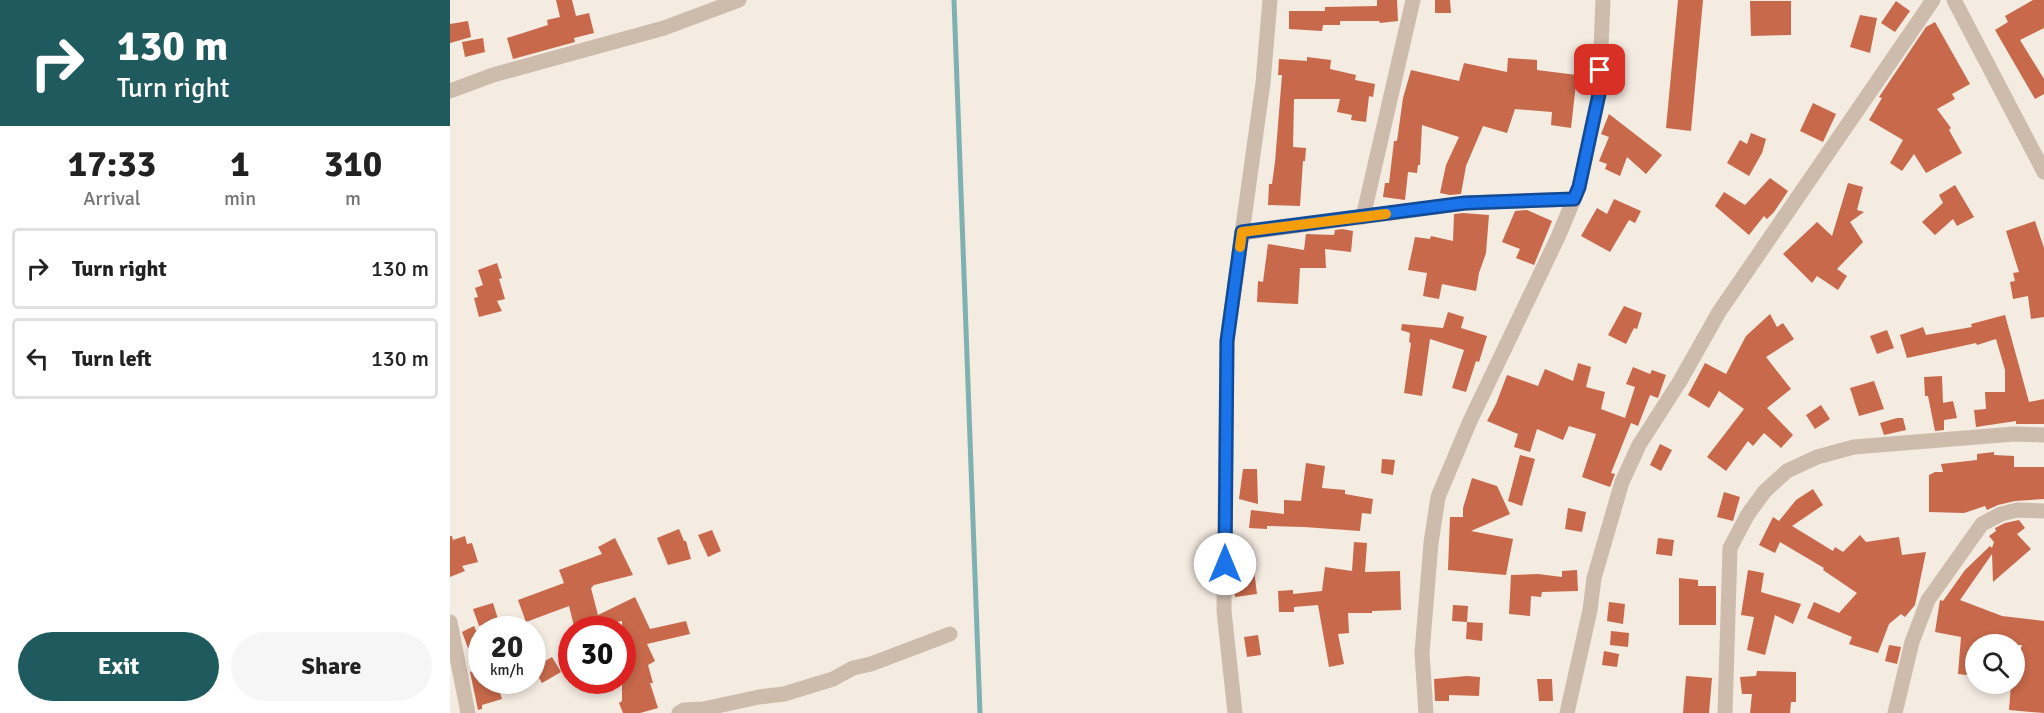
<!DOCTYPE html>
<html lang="en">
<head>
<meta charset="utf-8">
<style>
	:root { --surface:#fff; --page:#f6f6f6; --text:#222; --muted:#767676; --line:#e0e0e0; --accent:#1f5a5e }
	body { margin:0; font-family:Signika,sans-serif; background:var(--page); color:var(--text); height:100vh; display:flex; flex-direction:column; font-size:22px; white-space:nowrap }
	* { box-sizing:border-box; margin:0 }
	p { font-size:20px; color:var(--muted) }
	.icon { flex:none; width:33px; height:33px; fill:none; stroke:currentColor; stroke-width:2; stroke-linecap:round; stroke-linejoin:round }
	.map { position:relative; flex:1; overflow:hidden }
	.details { display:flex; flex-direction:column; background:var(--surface); width:450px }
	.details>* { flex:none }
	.hud { background:#1f5a5e; color:#fff; overflow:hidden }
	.buttons { position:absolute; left:1515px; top:634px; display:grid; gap:12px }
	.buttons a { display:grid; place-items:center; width:60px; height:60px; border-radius:50%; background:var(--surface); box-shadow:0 3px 9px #0003; font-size:30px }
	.speed { position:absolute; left:18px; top:616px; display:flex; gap:12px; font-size:30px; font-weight:700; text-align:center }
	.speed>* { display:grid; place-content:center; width:78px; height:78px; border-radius:50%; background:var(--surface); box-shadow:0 3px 9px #0003; line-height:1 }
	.speed small { font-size:15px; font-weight:400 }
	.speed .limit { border:9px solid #d22; background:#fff; color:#111 }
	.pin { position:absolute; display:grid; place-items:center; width:51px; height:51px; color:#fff; margin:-26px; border-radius:12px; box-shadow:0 3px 9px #0006 }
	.me { position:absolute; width:66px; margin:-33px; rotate:0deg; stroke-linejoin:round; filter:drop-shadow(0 0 4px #0008) }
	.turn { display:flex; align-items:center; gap:21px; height:126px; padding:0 18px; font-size:27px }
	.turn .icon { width:78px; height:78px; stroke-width:2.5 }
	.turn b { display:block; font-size:42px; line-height:51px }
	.eta { display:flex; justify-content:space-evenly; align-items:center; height:102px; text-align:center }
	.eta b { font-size:36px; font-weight:800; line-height:42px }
	.button { display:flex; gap:12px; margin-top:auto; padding:12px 18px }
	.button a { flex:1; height:69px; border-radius:36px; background:var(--accent); color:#fff; font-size:24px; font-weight:800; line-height:69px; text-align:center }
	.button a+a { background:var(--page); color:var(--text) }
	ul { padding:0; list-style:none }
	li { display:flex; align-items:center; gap:18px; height:81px; margin:0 12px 9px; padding:0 6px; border:3px solid var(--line); border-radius:6px }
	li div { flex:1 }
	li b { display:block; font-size:22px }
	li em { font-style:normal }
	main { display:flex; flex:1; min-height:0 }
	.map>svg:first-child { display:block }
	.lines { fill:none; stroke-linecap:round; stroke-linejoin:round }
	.stream { stroke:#7fb0b2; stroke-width:5 }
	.building { fill:#c8694b }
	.street { stroke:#cdbbac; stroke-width:15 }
	.route-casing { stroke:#114b97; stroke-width:15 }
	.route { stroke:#1a73e8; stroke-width:10 }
	.slow { stroke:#f59e0b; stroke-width:10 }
</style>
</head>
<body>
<main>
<section class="details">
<div class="hud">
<div class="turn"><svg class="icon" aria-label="right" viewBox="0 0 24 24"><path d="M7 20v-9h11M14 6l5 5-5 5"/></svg><div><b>130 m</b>Turn right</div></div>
</div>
<div class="eta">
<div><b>17:33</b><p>Arrival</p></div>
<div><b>1</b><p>min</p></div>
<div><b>310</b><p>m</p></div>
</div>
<ul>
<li><svg class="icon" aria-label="right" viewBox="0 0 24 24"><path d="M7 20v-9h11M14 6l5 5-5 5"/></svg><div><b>Turn right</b></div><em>130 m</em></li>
<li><svg class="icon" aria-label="left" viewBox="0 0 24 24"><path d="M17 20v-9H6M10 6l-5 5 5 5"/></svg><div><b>Turn left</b></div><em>130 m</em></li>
</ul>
<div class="button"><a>Exit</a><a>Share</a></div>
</section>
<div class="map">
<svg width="1594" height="713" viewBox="0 0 1594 713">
	<rect width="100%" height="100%" fill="#f4ebe1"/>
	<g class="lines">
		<path class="stream" d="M504,0L530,713"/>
	</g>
	<g class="building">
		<path d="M106,0H122L126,16L139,13L144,33L124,38L125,42L63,59L57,38L98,25L97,20L110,17Z"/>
		<path d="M927,0H947L948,21L930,23L929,21H890V25H873L872,31L839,29V11H875V7L927,6Z"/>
		<path d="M985,0H1000L1001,13H985Z"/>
		<path d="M1228,0H1253L1241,131L1216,128Z"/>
		<path d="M1583,0H1594V28L1570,40L1594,79V94L1585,99L1545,30L1558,22L1555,16Z"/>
		<path d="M1300,1H1341V35L1301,36Z"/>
		<path d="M1446,1L1460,11L1445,32L1431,23Z"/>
		<path d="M1410,15L1427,18L1420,53L1400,47Z"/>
		<path d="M18,21L21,37L0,43V24Z"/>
		<path d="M1485,22L1520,84L1502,94L1505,99L1487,109L1501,128L1499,130L1512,153L1476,173L1464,154L1452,171L1440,163L1453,140L1419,120L1432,98L1429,97L1476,27Z"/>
		<path d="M33,38L35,52L15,57L12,42Z"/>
		<path d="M857,57L881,60L880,69L906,75L905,80L925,84L923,97L919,96L916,122L901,120L902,115L887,112L890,99H844L843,147L856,148L855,161H853L850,206L818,205L819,184H822L825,162L832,75H828L829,59L857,61Z"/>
		<path d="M1058,58L1087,60V70L1127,75L1121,128L1101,125L1102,112L1065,109L1057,133L1033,126L1016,166L1011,194L1000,195L990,193L996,165L1009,137L972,125L970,165H968L967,173L958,172L955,200L933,197L935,183H939L944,141H947L953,98L961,70L1009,81L1014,63L1057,72Z"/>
		<path d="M1363,103L1386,114L1373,142L1350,131Z"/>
		<path d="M1159,114L1212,155L1196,174L1177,157L1170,176L1155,169L1157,164L1149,161L1159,137L1151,134Z"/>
		<path d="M1301,133L1316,139L1312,153L1299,176L1277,163L1290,140L1297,144Z"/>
		<path d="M1320,178L1338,191L1324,212L1317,219L1314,216L1299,235L1265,206L1274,192L1295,205Z"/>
		<path d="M1398,183L1413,187L1407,210L1414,212L1400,222L1413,242L1387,269L1397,276L1388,290L1367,276L1362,283L1333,254L1367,222L1382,236Z"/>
		<path d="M1505,185L1524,217L1507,226L1503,219L1485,235L1472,222L1493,203L1489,195Z"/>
		<path d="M1164,199L1191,211L1185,223L1179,220L1160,252L1131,236L1147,208L1157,214Z"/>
		<path d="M1077,210L1102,221L1084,265L1066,258L1070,249L1052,242L1065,211Z"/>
		<path d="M1013,213L1039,215L1036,253L1029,273L1026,291L992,284L989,299L973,296L977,273L958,270L965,237L980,239L981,236L1003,241L1004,214Z"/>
		<path d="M1585,221L1594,248V317L1581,319L1578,296L1563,299L1560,282L1565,281L1563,273L1569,272L1556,231Z"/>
		<path d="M892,229L903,231L901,252L875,249L876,268H850L848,304L807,302L808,281L813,282L818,244L854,250L856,234L884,235L885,230Z"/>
		<path d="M47,263L52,278L49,279L55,299L47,301L52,311L29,317L24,298L28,297L25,288L33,285L28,270Z"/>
		<path d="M1174,306L1192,313L1187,329L1184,328L1176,344L1158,335Z"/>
		<path d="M998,312L1014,317L1011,328L1037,336L1029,362L1026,361L1016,392L1002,388L1014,350L980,339L972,396L954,393L961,343L959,342L960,333L951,330L952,324L993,328Z"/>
		<path d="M1320,314L1327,327L1333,323L1344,339L1316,357L1341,389L1317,408L1343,435L1331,448L1314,433L1303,446L1298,441L1276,471L1257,457L1294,409L1269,391L1259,408L1238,395L1255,363L1276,374L1296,336Z"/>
		<path d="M1555,315L1579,402L1594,399V424H1566V421L1526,427L1524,410L1536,409L1535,392H1555V370L1546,339L1527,345L1526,343L1457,358L1450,335L1473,327L1476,335L1522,327L1521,324Z"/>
		<path d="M1437,330L1444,348L1427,354L1420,336Z"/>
		<path d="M1128,363L1141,367L1136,387L1155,392L1151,409L1175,418L1185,387L1176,384L1183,367L1200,374L1202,370L1216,375L1208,398L1200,395L1188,426L1181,423L1161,473L1165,474L1160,487L1132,477L1146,434L1119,426L1113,440L1087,429L1080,452L1064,447L1068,434L1037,421L1046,404L1057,375L1088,386L1095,369L1123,381Z"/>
		<path d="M1492,376L1493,403L1503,401L1507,418L1494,420V430L1485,431L1478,396H1475L1474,377Z"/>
		<path d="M1424,381L1434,409L1409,416L1400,388Z"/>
		<path d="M1371,405L1380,419L1365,429L1356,415Z"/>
		<path d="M1447,418H1453L1456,430L1434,435L1430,423Z"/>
		<path d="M1210,444L1222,450L1211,471L1200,465Z"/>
		<path d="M1544,452V455L1564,456V467H1594V499L1565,501L1548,505L1537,510L1535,506L1514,513L1479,512V475L1485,472H1493L1491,464L1527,460V454Z"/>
		<path d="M1070,455L1085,459L1072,506L1058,501Z"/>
		<path d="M932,459L945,460L943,475L931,473Z"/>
		<path d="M856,463L875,466L872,488L895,490V494L923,499L921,514L912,513L910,531L854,527L817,526V529L799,528L801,510L834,514V500L851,501Z"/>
		<path d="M793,469H807L808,504L789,499Z"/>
		<path d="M1022,478L1047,486L1060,514L1021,531L1063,539L1056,575L998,570L1000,517H1013V508Z"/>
		<path d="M1363,489L1373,505L1342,526L1383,551L1385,547L1393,552L1410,535L1416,542L1449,537L1452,555L1476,552L1465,605L1455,617L1451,614L1439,624L1428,653L1399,644L1402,637L1357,618L1364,602L1389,613L1407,593L1373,570L1374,568L1330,542L1325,553L1309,545L1323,517L1329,521L1346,500Z"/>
		<path d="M1274,492L1290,497L1283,521L1267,517Z"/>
		<path d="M1118,508L1136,512L1132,532L1115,529Z"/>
		<path d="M1569,520L1575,528L1567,534L1581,549L1543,582L1542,554L1510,600L1552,616L1594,621V713L1559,710L1561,684H1564V674L1572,645H1526V676L1508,674L1511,637L1485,632L1490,600L1493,601L1515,570L1540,546L1542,548L1544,542L1539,536L1546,531L1545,528L1555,523Z"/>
		<path d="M229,529L234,541H236L241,559L218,565L207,538Z"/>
		<path d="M262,530L271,551L258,557L248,535Z"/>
		<path d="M0,536H2L3,540L15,536L17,544L22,543L28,562L12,566L15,571L0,577Z"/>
		<path d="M165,538L183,575L144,585L141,588L148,615L185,597L200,629L236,621L240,634L197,644L205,661L198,665L203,683H200L208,708L190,713H173L169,703L172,701V621L125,630L119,606L76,622L68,600L114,583L109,570L152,554L148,547Z"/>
		<path d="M1208,538L1224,540L1222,556L1206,554Z"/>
		<path d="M904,542L917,543L915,572L950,571L951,610L922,611V613H898L899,633L888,634L894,664L879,667L868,605L844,607V612H829L828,591L843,590V594L872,591L875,567L902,571Z"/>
		<path d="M804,570L807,594L785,597L784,572Z"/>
		<path d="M1127,570L1128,591L1092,592L1091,597L1081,596L1080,616L1059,614L1061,575L1088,574L1112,577V571Z"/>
		<path d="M1298,570L1314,573L1311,592L1351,604L1343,624L1325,615L1315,655L1297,650L1304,617L1291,615Z"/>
		<path d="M1229,578L1248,580V586H1266V625H1229Z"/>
		<path d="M1159,602L1175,604L1173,624L1157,621Z"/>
		<path d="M43,603L48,619L29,626L23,609Z"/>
		<path d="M1003,605L1018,606L1017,622L1002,621Z"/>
		<path d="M1017,622L1033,623L1032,641L1016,639Z"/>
		<path d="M24,626L31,642L18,648L12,632Z"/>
		<path d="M1161,631L1179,633L1178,647L1160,645Z"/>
		<path d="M808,635L811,655L797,657L794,637Z"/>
		<path d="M1439,645L1451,647L1447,664L1435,661Z"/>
		<path d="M1154,651L1169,654L1167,667L1152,665Z"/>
		<path d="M102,657L111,672L92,683L83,668Z"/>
		<path d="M32,669V681H46L52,699L32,705V709L28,710L20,672Z"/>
		<path d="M1307,671L1346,672V702H1341L1340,713H1300L1302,694H1292L1290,677L1306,676Z"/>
		<path d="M1017,676L1030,677L1029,696L999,695V701H985L984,679Z"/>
		<path d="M1236,676L1262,678L1259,713H1233Z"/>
		<path d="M1087,679H1102L1103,701H1089Z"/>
	</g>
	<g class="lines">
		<g class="street">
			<path d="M1504,0L1594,172"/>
			<path d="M0,91L43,75L214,28L289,0"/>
			<path d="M913,217L963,0"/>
			<path d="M792,233L1015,203L1124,199"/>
			<path d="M0,622L18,713"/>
			<path d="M229,713L234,710L253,709L309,697L334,694L383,679L403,668L421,664L500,634"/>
			<path d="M785,713L774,611L777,341L813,83L820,0"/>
			<path d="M976,713L972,653L981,543L988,497L1020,421L1108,237L1129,187L1149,94L1153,0"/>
			<path d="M1117,713L1140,610L1144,578L1172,482L1189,445L1230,381L1269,312L1483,0"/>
			<path d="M1275,713L1280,548L1298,514L1315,491L1337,471L1367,457L1404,447L1564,434L1594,435"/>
			<path d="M1445,713L1462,642L1478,600L1532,524L1551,514L1567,510L1594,511"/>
		</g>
	</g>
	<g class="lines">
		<defs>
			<path id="route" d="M775,564L777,341L792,232L1015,203L1124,199L1129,187L1149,94L1150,70"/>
		</defs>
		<use href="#route" class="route-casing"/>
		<use href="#route" class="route"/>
		<path class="slow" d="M790,247L792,232L936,214"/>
	</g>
</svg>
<div class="buttons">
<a><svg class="icon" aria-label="search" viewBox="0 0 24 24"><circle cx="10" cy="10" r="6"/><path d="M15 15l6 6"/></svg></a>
</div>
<div class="speed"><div>20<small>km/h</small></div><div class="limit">30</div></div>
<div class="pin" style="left:1150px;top:70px;background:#d93025"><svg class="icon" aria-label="arrive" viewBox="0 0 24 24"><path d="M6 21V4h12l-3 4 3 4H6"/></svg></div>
<svg class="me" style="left:775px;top:564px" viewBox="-20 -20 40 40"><circle r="19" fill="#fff"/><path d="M0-13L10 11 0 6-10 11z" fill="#1a73e8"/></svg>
</div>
</main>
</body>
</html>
